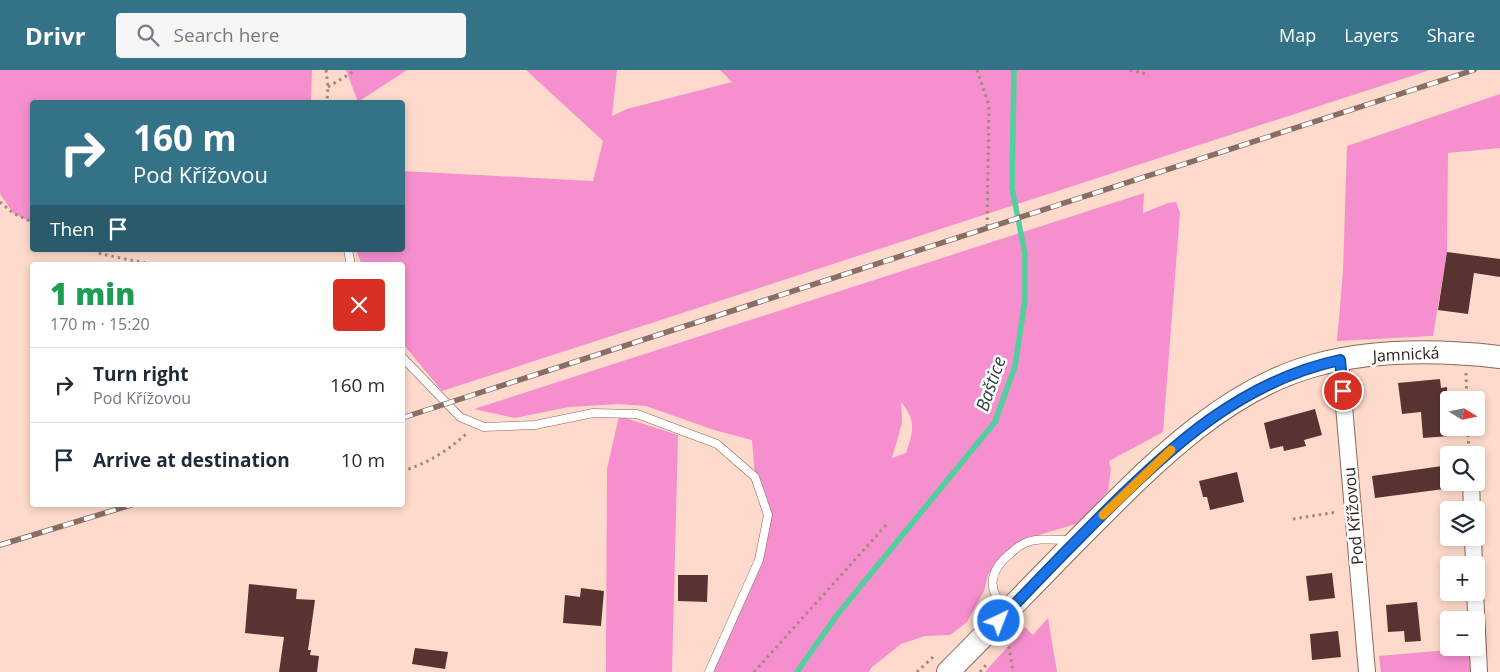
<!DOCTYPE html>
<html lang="en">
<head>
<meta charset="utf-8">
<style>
	:root { --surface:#fff; --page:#f6f6f7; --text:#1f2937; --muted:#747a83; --line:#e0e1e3; --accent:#347288 }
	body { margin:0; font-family:"Open Sans",sans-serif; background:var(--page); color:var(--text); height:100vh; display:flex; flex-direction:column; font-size:19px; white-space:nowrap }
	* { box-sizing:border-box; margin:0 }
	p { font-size:16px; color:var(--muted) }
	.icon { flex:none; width:28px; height:28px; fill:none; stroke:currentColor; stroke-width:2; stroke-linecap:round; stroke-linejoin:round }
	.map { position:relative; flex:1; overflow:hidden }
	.drawer { position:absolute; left:30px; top:192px; width:375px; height:245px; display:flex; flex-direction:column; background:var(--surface); border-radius:5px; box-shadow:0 2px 8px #0003 }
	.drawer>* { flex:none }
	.top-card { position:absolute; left:30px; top:30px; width:375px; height:152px; border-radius:5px; box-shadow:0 2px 8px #0003; background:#347288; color:#fff; overflow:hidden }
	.needle { width:32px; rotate:100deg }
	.fabs { position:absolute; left:1440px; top:321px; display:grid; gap:10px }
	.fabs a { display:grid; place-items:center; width:45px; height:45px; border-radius:5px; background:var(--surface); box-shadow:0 2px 8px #0003; font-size:25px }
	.pin { position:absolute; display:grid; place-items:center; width:42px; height:42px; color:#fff; margin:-21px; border:2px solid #fff; border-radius:50%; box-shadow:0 1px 5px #0007 }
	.me { position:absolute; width:55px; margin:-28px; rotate:43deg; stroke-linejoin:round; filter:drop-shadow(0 0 4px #0008) }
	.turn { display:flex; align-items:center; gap:18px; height:105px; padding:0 20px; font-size:22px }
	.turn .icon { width:65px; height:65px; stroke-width:2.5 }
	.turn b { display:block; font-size:35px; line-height:42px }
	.then { display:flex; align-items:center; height:48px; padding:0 20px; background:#0003; gap:10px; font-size:19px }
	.round { display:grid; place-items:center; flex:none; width:52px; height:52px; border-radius:5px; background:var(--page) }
	.head { display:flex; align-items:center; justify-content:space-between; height:85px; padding:0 20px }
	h1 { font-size:30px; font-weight:800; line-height:38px; color:#1e9e55 }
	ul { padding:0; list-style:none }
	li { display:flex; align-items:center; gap:15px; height:75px; padding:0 20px; border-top:1px solid var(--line) }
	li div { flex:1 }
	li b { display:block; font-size:19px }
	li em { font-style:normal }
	header { display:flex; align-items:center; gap:30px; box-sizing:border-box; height:70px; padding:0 25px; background:var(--accent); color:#fff }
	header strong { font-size:24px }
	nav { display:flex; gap:28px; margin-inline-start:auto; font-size:18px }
	.search { width:350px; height:45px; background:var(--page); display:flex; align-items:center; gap:12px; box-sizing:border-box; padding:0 18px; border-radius:5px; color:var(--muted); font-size:19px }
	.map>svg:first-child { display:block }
	.green { fill:#f58fcd; fill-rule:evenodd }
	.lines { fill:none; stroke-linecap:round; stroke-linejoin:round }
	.stream { stroke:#51cf9c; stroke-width:5.5 }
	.building { fill:#593331 }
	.lane-casing { stroke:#8e6757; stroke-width:9 }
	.street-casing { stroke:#8e6757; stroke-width:18 }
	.secondary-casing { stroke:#8e6757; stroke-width:24 }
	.path { stroke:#a3887d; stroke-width:3; stroke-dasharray:2.5 4; stroke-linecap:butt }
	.lane { stroke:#fff; stroke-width:8 }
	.street { stroke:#fff; stroke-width:16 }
	.secondary { stroke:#fff; stroke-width:22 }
	.rail-casing { stroke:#876f65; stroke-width:5.5 }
	.rail { stroke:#fff; stroke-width:4; stroke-dasharray:11; stroke-linecap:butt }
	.route-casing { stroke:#114b97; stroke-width:12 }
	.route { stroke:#1a73e8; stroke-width:9 }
	.slow { stroke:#f59e0b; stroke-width:9 }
	.labels { text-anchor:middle; stroke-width:5; stroke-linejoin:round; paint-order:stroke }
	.street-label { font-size:16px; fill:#2d1d17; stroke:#fff }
	.water-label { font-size:18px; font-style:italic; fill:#284337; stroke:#fff }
</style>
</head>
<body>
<header>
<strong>Drivr</strong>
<div class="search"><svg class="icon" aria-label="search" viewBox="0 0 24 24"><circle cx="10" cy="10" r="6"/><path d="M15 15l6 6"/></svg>Search here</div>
<nav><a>Map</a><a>Layers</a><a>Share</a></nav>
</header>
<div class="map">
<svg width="1500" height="602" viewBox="0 0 1500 602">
	<rect width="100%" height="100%" fill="#fddacb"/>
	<g class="green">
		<path d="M0,0H312L311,32H32V152L14,144L0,124Z"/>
		<path d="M346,0H407L358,32Z"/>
		<path d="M526,0H617L612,46L627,39L732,12L720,0H1430L442,321L403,274L402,195H362L356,180H402L403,101L593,111L603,71Z"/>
		<path d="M1500,24V78L1448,83L1447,182L1433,266L1337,271L1343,202L1347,76Z"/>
		<path d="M1144,123L1143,143L1168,133L1176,132L1180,143L1163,362L1109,391L1111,399L1108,421L1079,453L1022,470L1005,483L988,505L984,521L967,552L950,565L925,566L901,574L871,598L869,602H709L759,490L768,445L755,407L752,370L714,360L646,336L619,334L569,337L515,348L474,339ZM901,332C917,351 913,362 906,383L892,388L902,353Z"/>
		<path d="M619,346L678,365L672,602H606L607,399Z"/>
		<path d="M1048,548L1057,602H985L1025,557L1033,565Z"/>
		<path d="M1472,578L1473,602H1381L1379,586Z"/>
	</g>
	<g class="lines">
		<path class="stream" d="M797,602L837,545L995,352L1015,296L1025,230V184L1012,118L1014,0"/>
	</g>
	<g class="building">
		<path d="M1447,182L1500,189V207L1474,203L1468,244L1438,240Z"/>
		<path d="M1440,309L1441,318L1447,317L1449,366L1423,368L1421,342L1402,344L1398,313Z"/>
		<path d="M1315,339L1322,365L1304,370L1306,376L1284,381L1283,376L1270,379L1264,353Z"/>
		<path d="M1442,396L1444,419L1375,428L1372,406Z"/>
		<path d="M1237,402L1244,432L1210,440L1207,427H1203L1199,411Z"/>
		<path d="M1332,503L1335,528L1309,531L1306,506Z"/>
		<path d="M678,505H708L707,532L678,531Z"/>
		<path d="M249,514L297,519L296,529L315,530L308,580H311L310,585L319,586L317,602H279L284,567L245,563Z"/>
		<path d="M581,518L604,521L601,556L563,553L565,525L580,527Z"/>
		<path d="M1417,532L1421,571L1405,572L1404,561L1388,562L1386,535Z"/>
		<path d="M1338,561L1341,587L1312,590L1310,564Z"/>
		<path d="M415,578L448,582L445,599L412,594Z"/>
	</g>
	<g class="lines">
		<defs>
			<g id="lane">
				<path d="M348,180L351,195"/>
				<path d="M402,287L460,347L484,357L535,355L593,343L637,344L717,374L755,407L768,445L759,490L709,602"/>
				<path d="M1006,539C986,520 989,500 1011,483C1014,480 1019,476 1023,474C1037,467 1056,470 1070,470"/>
			</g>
			<g id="street">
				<path d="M1340,290L1367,602"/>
				<path d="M1471,412L1472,440"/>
				<path d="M1473,468L1474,495"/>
				<path d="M1475,522L1479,602"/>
			</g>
			<path id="secondary" d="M948,602C996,554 1043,504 1091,456C1155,392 1226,319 1316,295C1376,279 1439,280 1500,287"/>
		</defs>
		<use href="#lane" class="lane-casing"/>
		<use href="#street" class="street-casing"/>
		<use href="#secondary" class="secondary-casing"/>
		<g class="path">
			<path d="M326,0L328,17L327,32"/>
			<path d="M977,0L989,35L987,160"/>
			<path d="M1130,0L1149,5"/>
			<path d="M328,17L356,0"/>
			<path d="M0,132L13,143L32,152"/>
			<path d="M93,180L101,184L155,195"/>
			<path d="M1466,303L1467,330"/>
			<path d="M1468,358L1469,385"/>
			<path d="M402,401C427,394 449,380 467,363"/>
			<path d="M1293,449L1337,442"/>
			<path d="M1008,570L1013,602"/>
			<path d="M754,602L887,454"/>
			<path d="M917,602L933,587"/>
			<path d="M980,602L986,595"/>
		</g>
		<use href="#lane" class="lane"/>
		<use href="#street" class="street"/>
		<use href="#secondary" class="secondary"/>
		<defs>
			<g id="rail">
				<path d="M402,348L1474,0"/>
				<path d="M0,475L131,435"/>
			</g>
		</defs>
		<use href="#rail" class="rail-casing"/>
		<use href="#rail" class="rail"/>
	</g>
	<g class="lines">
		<defs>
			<path id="route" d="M999,551C1033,515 1067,480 1102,445C1171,376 1242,311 1340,290L1343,321"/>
		</defs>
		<use href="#route" class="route-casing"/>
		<use href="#route" class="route"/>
		<path class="slow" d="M1103,445L1171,380"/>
	</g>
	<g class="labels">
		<g class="street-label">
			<text transform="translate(1406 284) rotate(-3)" y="6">Jamnická</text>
			<text transform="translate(1353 446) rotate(-95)" y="6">Pod Křížovou</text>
		</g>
		<g class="water-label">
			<text transform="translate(991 314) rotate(-71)" y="6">Baštice</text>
		</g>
	</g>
</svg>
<div class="fabs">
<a><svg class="needle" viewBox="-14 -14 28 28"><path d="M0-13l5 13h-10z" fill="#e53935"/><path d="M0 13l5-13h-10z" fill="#747a83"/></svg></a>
<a><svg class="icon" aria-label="search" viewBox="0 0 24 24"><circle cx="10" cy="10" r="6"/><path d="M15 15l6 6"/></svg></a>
<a><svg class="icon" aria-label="layers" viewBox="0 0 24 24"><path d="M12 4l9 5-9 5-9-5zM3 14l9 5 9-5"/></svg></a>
<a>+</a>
<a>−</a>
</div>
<div class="pin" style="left:1343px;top:321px;background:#d93025"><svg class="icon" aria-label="arrive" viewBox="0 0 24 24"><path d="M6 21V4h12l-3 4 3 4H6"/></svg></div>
<svg class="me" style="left:999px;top:551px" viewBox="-20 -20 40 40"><circle r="17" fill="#1a73e8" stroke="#fff" stroke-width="3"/><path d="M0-11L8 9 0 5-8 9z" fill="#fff"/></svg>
<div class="top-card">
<div class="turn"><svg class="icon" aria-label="right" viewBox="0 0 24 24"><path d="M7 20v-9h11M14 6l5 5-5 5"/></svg><div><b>160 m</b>Pod Křížovou</div></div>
<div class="then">Then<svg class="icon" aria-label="arrive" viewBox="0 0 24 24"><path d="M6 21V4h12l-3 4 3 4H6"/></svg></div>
</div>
<section class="drawer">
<div class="head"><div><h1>1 min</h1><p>170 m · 15:20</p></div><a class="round" style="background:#d93025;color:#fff"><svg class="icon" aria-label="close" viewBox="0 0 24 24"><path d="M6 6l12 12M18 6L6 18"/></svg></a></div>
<ul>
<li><svg class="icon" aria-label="right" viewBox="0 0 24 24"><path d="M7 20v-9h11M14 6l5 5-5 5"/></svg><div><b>Turn right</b><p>Pod Křížovou</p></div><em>160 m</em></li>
<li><svg class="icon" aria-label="arrive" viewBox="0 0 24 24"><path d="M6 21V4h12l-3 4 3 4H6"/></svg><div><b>Arrive at destination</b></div><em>10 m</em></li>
</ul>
</section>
</div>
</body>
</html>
